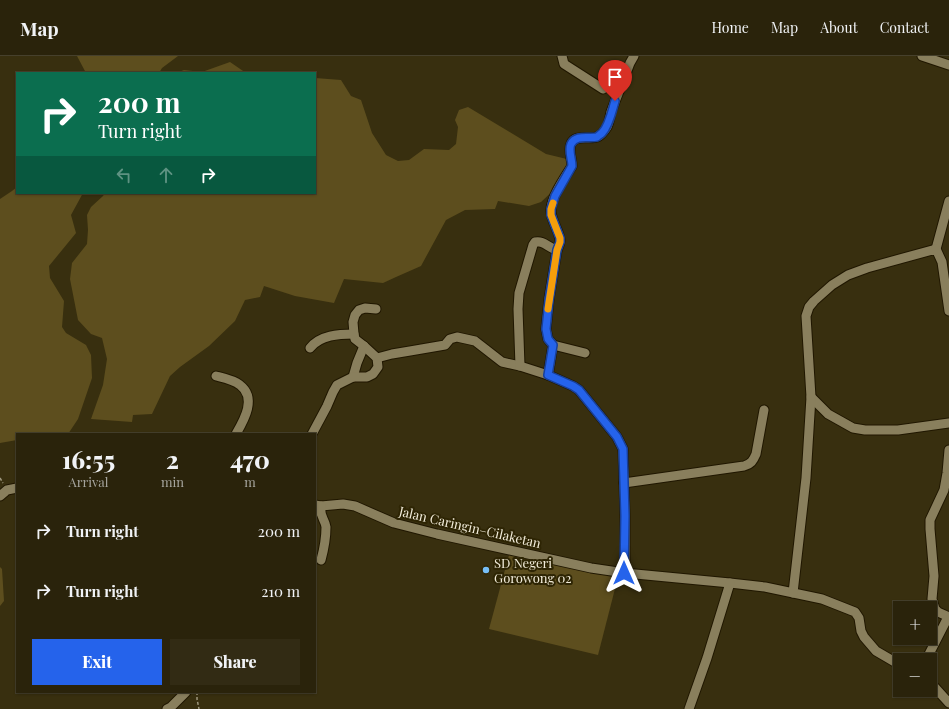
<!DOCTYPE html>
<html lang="en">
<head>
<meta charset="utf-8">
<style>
	:root { --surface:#2a230b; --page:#322b14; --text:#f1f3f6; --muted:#a5a49d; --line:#46402c; --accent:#2563eb }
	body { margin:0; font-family:"Playfair Display",serif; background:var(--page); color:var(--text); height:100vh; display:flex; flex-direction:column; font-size:15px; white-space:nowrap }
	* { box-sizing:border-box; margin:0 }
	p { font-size:13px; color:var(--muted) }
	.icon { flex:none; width:22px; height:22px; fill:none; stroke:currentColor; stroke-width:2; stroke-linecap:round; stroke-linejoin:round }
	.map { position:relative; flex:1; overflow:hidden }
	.side { position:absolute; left:16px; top:377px; width:300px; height:260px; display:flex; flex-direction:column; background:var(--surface); border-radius:0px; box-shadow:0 1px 3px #0004,0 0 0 1px var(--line) }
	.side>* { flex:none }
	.guide { position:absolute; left:16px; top:16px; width:300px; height:122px; border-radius:0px; box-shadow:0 1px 3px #0004,0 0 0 1px var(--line); background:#0b6e4f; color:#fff; overflow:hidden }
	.buttons { position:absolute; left:893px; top:545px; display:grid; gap:8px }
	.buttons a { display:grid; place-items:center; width:44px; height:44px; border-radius:0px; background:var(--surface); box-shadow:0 1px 3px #0004,0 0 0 1px var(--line); font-size:20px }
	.pin { position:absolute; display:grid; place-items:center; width:34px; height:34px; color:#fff; margin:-41px -17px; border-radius:50% 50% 50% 0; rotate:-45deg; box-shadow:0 0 4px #0007 }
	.pin .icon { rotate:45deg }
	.me { position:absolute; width:44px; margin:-22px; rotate:0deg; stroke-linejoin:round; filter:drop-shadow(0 0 3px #0008) }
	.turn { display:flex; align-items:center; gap:14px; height:84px; padding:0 16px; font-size:18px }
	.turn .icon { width:52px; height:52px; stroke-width:2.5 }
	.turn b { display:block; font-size:28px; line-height:34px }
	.lanes { display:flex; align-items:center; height:38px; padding:0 16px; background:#0003; justify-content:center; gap:20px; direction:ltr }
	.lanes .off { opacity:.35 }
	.eta { display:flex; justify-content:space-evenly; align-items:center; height:68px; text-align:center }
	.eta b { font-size:24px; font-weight:800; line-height:28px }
	.primary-button { display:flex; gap:8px; margin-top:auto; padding:8px 16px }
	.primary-button a { flex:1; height:46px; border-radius:0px; background:var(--accent); color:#fff; font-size:16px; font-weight:800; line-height:46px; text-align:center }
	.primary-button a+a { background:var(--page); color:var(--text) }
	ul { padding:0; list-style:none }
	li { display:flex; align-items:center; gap:12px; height:60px; padding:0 16px }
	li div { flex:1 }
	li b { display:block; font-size:15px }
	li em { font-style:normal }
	header { display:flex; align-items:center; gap:24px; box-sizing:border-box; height:56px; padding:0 20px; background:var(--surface); border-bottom:1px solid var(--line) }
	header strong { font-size:19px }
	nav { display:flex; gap:22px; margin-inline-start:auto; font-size:14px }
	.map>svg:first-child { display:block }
	.green { fill:#5d4e1e }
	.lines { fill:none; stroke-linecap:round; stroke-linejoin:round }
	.minor-casing { stroke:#201700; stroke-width:11 }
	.path { stroke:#9e977e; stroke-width:1.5; stroke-dasharray:3 2; stroke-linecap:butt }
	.minor { stroke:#897f5d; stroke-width:9 }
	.route-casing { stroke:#184099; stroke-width:10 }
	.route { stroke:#2563eb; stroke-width:7 }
	.slow { stroke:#f59e0b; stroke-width:7 }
	.poi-dot { fill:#77bff7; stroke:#2e2504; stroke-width:1.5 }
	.labels { text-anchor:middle; stroke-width:4; stroke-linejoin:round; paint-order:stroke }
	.street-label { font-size:13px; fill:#f2ecda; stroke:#2e2504 }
	.poi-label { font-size:13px; fill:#f2ecda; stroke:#2e2504; text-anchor:start }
</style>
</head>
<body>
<header>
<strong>Map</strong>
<nav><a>Home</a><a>Map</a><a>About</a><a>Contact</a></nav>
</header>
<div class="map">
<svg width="949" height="653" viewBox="0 0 949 653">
	<rect width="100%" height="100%" fill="#382f0f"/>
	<g class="green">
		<path d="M77,0H178L162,12L159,17H86Z"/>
		<path d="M230,6L246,17H176L184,14L202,16Z"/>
		<path d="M315,22L341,24L351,40L361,44L372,77L386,99L398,105L409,104L424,93L449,94L456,88L458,71L455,64L459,54L468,51L546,98L571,104L556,132L541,146L529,150L498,145L495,153L465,154L446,164L421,210L396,221L383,227L344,223L334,247L295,240L264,230L260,241L245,244L235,265L209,290L180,311L170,320L152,358L133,359L132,366L91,363L103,329L107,303L102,282L91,278L78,264L70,223L72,207L87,188L88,174L87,159L91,151L103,140L105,137H315Z"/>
		<path d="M17,131V137H83L71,159L76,177L49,210L50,222L64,245L62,271L66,277L86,289L91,299L92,322L78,363L68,378H17V384L0,387V143L12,135Z"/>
		<path d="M509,499L618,521L598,599L489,573Z"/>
		<path d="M0,511L2,513L4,545L0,550Z"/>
	</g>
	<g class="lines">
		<defs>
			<g id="minor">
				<path d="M562,0L564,8L603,33"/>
				<path d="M922,0L949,9"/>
				<path d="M936,193L949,145"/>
				<path d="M557,194L549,243L546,273L548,283L553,289L585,297"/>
				<path d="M310,292C320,279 339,278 354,278"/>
				<path d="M377,302L392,298L410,295L445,289L450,283L457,281L475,285L502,306L520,310L548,319L573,330L579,334L617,381L623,393L625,460V517"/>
				<path d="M520,310L518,253L519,237L533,189L535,186C544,184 548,192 557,194C558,191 560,188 560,185C560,176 551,165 551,155C550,143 565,121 572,110C572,103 568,94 571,88C575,77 591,85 599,80C602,78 605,74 607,71C609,67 610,61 611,56C617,40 624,23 630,7L634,0"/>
				<path d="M548,319L553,289"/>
				<path d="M216,320C224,322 234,324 240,329C257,342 244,364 236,378"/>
				<path d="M353,321L357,307L364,290"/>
				<path d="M811,341L828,358L853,372L865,374H898L949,367"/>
				<path d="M312,378L327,350L333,336L337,329L353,321H367L373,318L378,311L377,302L364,290L355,283L354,278L353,266L355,259L359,254L365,252L376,253"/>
				<path d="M949,394L947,417L944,434L930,464V473L934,520L932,543L935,553L938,556L949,561"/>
				<path d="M624,427L744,410C751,408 753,405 756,398L764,354"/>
				<path d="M0,440L7,434L17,432"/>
				<path d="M315,449L321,450L343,448L355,450L394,467L437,478L591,512L625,517L730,527L765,531L822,543L855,556L859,562L861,575L864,581L876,595L900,609"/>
				<path d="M321,450C319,460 325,463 326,471C326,482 324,493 321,504"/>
				<path d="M793,537L806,422L811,341L806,260L809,251L814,245L832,229L848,219L867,212L936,193L942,206L949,255"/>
				<path d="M926,604L948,561"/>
				<path d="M930,626L949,647"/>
				<path d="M167,653L171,651L186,636"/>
				<path d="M689,653L707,602L730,527"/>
			</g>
		</defs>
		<use href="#minor" class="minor-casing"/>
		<g class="path">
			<path d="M0,422L3,427"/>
			<path d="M197,636V643L199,653"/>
		</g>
		<use href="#minor" class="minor"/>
	</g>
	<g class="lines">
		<defs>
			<path id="route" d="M615,45C612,55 609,70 602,77C601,78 598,80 597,81C589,83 576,78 571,88C568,94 572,103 572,110L555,140L551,153V159L560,182V186L557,194L549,244L546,273L548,283L553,289L548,319L573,330L579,334L617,381L623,393L625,460L624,517"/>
		</defs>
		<use href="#route" class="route-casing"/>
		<use href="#route" class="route"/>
		<path class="slow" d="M548,253L557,194L560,186V182L551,159V153L553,147"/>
	</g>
	<circle class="poi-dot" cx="486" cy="514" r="4"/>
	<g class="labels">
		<g class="street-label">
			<text transform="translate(470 471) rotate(13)" y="5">Jalan Caringin–Cilaketan</text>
		</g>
		<g class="poi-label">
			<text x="494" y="512">SD Negeri<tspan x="494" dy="15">Gorowong 02</tspan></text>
		</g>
	</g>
</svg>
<div class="buttons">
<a>+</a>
<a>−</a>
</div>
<div class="pin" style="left:615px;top:45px;background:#d93025"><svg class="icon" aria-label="arrive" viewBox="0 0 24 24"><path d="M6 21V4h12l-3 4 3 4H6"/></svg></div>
<svg class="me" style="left:624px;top:517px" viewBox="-20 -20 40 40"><path d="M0-17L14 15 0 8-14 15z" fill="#2563eb" stroke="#fff" stroke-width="4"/></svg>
<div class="guide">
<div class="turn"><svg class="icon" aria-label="right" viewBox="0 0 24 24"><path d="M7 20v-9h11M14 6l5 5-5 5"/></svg><div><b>200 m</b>Turn right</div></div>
<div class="lanes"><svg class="icon off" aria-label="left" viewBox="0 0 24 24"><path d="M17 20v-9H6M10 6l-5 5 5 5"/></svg><svg class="icon off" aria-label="ahead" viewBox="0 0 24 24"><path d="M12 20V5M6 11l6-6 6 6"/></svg><svg class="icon" aria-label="right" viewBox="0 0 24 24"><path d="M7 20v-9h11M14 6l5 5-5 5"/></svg></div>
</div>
<section class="side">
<div class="eta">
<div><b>16:55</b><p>Arrival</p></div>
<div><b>2</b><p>min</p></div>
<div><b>470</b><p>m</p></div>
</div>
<ul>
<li><svg class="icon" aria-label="right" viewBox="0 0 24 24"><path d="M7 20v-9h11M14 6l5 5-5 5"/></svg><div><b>Turn right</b></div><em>200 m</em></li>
<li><svg class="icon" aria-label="right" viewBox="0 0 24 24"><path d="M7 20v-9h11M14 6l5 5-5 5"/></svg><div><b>Turn right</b></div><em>210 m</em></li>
</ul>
<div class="primary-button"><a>Exit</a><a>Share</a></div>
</section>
</div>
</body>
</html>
